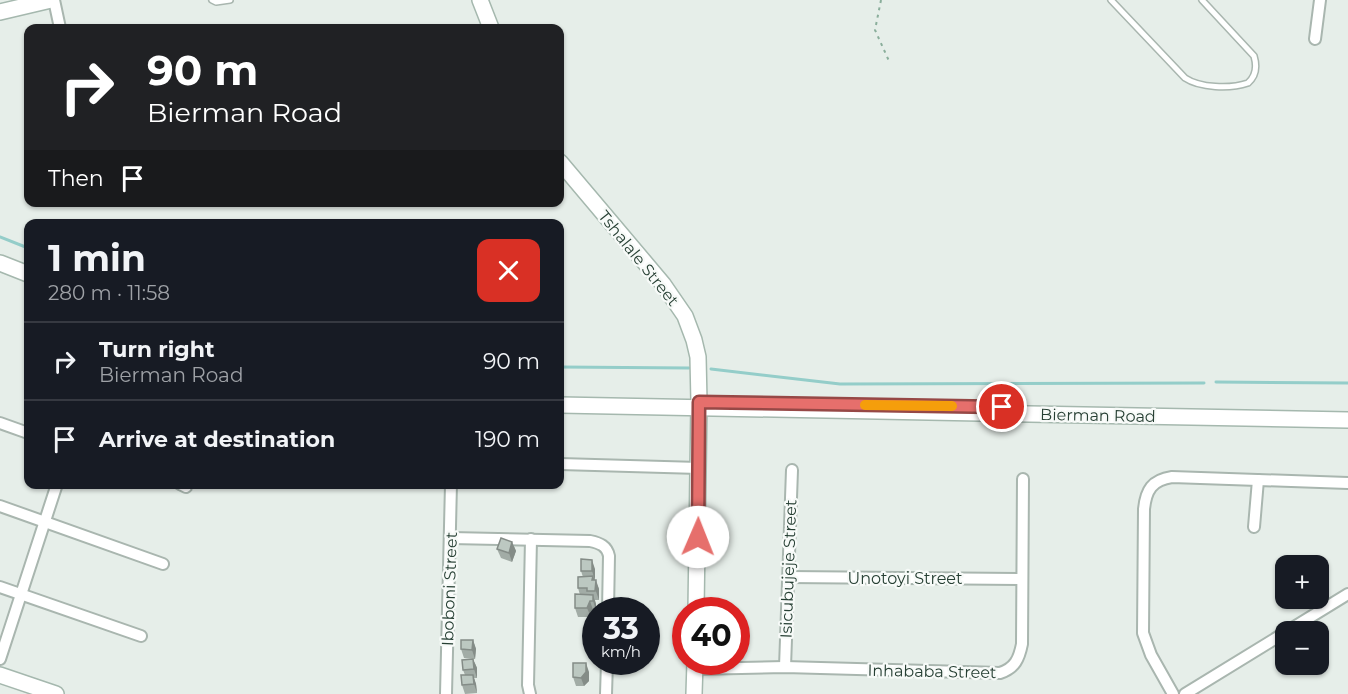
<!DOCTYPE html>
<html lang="en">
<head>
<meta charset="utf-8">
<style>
	:root { --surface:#171b24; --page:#242831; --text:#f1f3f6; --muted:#9ea1a6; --line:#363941 }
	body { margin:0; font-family:Montserrat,sans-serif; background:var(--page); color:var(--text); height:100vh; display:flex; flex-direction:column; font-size:22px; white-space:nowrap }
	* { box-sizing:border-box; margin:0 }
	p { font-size:20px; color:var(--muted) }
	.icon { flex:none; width:33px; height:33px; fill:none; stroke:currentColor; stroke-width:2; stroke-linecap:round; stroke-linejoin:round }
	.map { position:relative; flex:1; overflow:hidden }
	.panel { position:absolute; left:24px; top:219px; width:540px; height:270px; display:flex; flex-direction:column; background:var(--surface); border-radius:12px; box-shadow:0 2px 4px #0004 }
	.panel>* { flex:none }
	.banner { position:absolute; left:24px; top:24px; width:540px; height:183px; border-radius:12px; box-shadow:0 2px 4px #0004; background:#202124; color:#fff; overflow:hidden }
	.fabs { position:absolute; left:1275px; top:555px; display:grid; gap:12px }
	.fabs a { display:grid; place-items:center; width:54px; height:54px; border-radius:12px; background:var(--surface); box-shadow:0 2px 4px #0004; font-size:30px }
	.speed { position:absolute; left:582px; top:597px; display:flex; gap:12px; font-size:30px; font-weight:700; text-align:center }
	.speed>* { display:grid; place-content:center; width:78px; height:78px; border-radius:50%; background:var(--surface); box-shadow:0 2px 4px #0004; line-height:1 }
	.speed small { font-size:15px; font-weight:400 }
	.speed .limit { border:9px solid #d22; background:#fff; color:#111 }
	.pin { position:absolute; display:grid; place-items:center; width:51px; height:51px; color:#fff; margin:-26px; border:3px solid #fff; border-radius:50%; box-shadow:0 2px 6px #0007 }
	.me { position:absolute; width:66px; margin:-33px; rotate:1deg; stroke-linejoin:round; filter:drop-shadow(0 0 4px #0008) }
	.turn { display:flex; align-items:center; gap:21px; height:126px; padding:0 24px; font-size:27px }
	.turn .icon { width:78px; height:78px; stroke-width:2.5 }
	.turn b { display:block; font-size:42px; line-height:51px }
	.then { display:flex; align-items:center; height:57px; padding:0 24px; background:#0003; gap:12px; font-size:22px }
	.round { display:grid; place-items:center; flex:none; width:63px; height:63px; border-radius:12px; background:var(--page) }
	.head { display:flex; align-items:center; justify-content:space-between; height:102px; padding:0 24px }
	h1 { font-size:36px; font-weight:700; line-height:45px }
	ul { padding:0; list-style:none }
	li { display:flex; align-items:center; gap:18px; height:78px; padding:0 24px; border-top:2px solid var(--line) }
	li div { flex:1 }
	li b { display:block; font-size:22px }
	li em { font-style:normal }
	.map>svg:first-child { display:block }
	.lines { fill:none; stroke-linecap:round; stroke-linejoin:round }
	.stream { stroke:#94cdc9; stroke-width:3 }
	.lane-casing { stroke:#a9b6af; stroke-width:8 }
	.street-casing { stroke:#a9b6af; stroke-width:14 }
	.secondary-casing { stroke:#a5b8ae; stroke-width:18 }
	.path { stroke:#8aae9b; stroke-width:2; stroke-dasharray:3 4.5; stroke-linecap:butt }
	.lane { stroke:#fff; stroke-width:5 }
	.street { stroke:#fff; stroke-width:10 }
	.secondary { stroke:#fff; stroke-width:15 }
	.wall { fill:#a2aca6 }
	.shaded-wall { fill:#848c87 }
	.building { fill:#bcc8c1; stroke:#848c87; stroke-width:1.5 }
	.route-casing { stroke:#964846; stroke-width:15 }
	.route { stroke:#e66f6c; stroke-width:10 }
	.slow { stroke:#f59e0b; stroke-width:10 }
	.labels { text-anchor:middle; stroke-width:4.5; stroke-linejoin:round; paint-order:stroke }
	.street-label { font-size:16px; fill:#263f33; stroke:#f7faf8 }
</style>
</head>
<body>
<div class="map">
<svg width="1348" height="694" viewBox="0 0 1348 694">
	<rect width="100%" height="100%" fill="#e6eee9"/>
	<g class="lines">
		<g class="stream">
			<path d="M0,237L28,248"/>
			<path d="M560,367L689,368"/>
			<path d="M711,369L840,384L1204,383"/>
			<path d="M1216,382L1348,383"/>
		</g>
		<defs>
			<g id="lane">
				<path d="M212,0L216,2L230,0"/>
				<path d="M1111,0L1185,78C1200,88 1230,89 1248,83C1256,76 1257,66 1254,56L1202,0"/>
			</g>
			<g id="street">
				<path d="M54,0L60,28"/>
				<path d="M1315,39L1320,0"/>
				<path d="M0,423L28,433"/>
				<path d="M560,464L699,468"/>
				<path d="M180,484L186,487"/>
				<path d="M0,506L163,564"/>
				<path d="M1254,527L1258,480"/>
				<path d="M451,538L590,541C600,543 607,546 609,556L608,610"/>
				<path d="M788,577L1022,579"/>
				<path d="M0,587L141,636"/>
				<path d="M1286,632L1348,594"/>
				<path d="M0,659L57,484"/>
				<path d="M785,667L792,470"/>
				<path d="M695,669L785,667L1000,673C1015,668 1019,659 1022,644L1023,479"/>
				<path d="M446,694L451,484"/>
				<path d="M530,694L528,685L531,539"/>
				<path d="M606,694L607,662"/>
				<path d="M1173,694L1151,655L1143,633L1144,509C1146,490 1152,480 1172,477L1348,483"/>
				<path d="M1185,694L1286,632"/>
			</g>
			<g id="secondary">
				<path d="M480,0L491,28"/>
				<path d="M0,12L51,0"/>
				<path d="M560,162L663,284L685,316L694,340L698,357L699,402L696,610"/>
				<path d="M0,263L28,274"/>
				<path d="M560,405L1348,420"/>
				<path d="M0,675L56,694"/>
				<path d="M694,694L695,662"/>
			</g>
		</defs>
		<use href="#lane" class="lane-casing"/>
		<use href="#street" class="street-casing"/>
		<use href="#secondary" class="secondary-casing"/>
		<path class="path" d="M881,0L875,30L889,61"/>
		<use href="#lane" class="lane"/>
		<use href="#street" class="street"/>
		<use href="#secondary" class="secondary"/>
	</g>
	<g class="wall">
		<path d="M512,542L516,551L512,562L501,558L497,549Z"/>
		<path d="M595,569V580L599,589V600H595L596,604V610H593L591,617H578L575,608L580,595L578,588L583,577L581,571Z"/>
		<path d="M473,640L476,649L475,659L464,658L461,649Z"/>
		<path d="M473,659L477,668V678H474L476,684L477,693L465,694L462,685L465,675L463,670Z"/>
		<path d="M589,672V681L584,686H576L573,677Z"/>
	</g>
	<g class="shaded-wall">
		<path d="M512,542L516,551L512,562L509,553Z"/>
		<path d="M592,560L595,569V580L592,571Z"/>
		<path d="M593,576L596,584V580L599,589V600L592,580Z"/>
		<path d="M593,595L596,604V610L593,601Z"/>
		<path d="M590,601L593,610L591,617L587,608Z"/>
		<path d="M473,640L476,649L475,659L472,650Z"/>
		<path d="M473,659L477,668V678L474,669Z"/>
		<path d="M586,663L589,672V681L584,686L581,678Z"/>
		<path d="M473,675L476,684L477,693L474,684Z"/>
	</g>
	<g class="building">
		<path d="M501,538L512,542L509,553L497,549Z"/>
		<path d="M581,559L592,560V571H581Z"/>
		<path d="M593,576L592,580H596L595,591H587V588H578V577Z"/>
		<path d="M575,594L593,595V601H590L587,608H575Z"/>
		<path d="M461,640H473L472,650L461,649Z"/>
		<path d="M473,659L474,669L463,670L462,660Z"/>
		<path d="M573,663H586V672L581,678L573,677Z"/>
		<path d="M461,675H473L474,684L462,685Z"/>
	</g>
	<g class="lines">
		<defs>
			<path id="route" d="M698,537L699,402L1002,407"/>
		</defs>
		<use href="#route" class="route-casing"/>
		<use href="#route" class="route"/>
		<path class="slow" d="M865,405L952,406"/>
	</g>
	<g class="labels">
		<g class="street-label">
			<text transform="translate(639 258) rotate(51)" y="6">Tshalale Street</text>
			<text transform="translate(1098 415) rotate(1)" y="6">Bierman Road</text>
			<text transform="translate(788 569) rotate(-88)" y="6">Isicubujeje Street</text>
			<text x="905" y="584">Unotoyi Street</text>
			<text transform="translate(449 589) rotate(-88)" y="6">Iboboni Street</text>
			<text transform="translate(932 671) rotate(1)" y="6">Inhababa Street</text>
		</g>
	</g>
</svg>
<div class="fabs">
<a>+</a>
<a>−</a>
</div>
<div class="speed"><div>33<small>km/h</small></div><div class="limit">40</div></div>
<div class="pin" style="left:1002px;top:407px;background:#d93025"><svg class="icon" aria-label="arrive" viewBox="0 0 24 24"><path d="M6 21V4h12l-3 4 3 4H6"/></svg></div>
<svg class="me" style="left:698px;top:537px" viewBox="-20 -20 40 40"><circle r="19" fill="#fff"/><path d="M0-13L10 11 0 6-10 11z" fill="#e66f6c"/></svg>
<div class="banner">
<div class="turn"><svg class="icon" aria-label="right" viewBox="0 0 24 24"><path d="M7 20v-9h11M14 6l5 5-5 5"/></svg><div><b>90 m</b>Bierman Road</div></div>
<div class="then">Then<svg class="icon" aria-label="arrive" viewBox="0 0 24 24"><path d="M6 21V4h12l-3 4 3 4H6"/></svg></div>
</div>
<section class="panel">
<div class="head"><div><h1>1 min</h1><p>280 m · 11:58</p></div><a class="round" style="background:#d93025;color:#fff"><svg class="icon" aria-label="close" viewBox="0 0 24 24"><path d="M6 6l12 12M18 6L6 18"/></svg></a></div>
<ul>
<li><svg class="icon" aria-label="right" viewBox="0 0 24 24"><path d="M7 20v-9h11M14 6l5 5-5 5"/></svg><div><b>Turn right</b><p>Bierman Road</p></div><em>90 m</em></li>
<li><svg class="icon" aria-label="arrive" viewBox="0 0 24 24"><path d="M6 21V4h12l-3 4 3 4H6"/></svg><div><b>Arrive at destination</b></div><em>190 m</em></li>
</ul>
</section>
</div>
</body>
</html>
